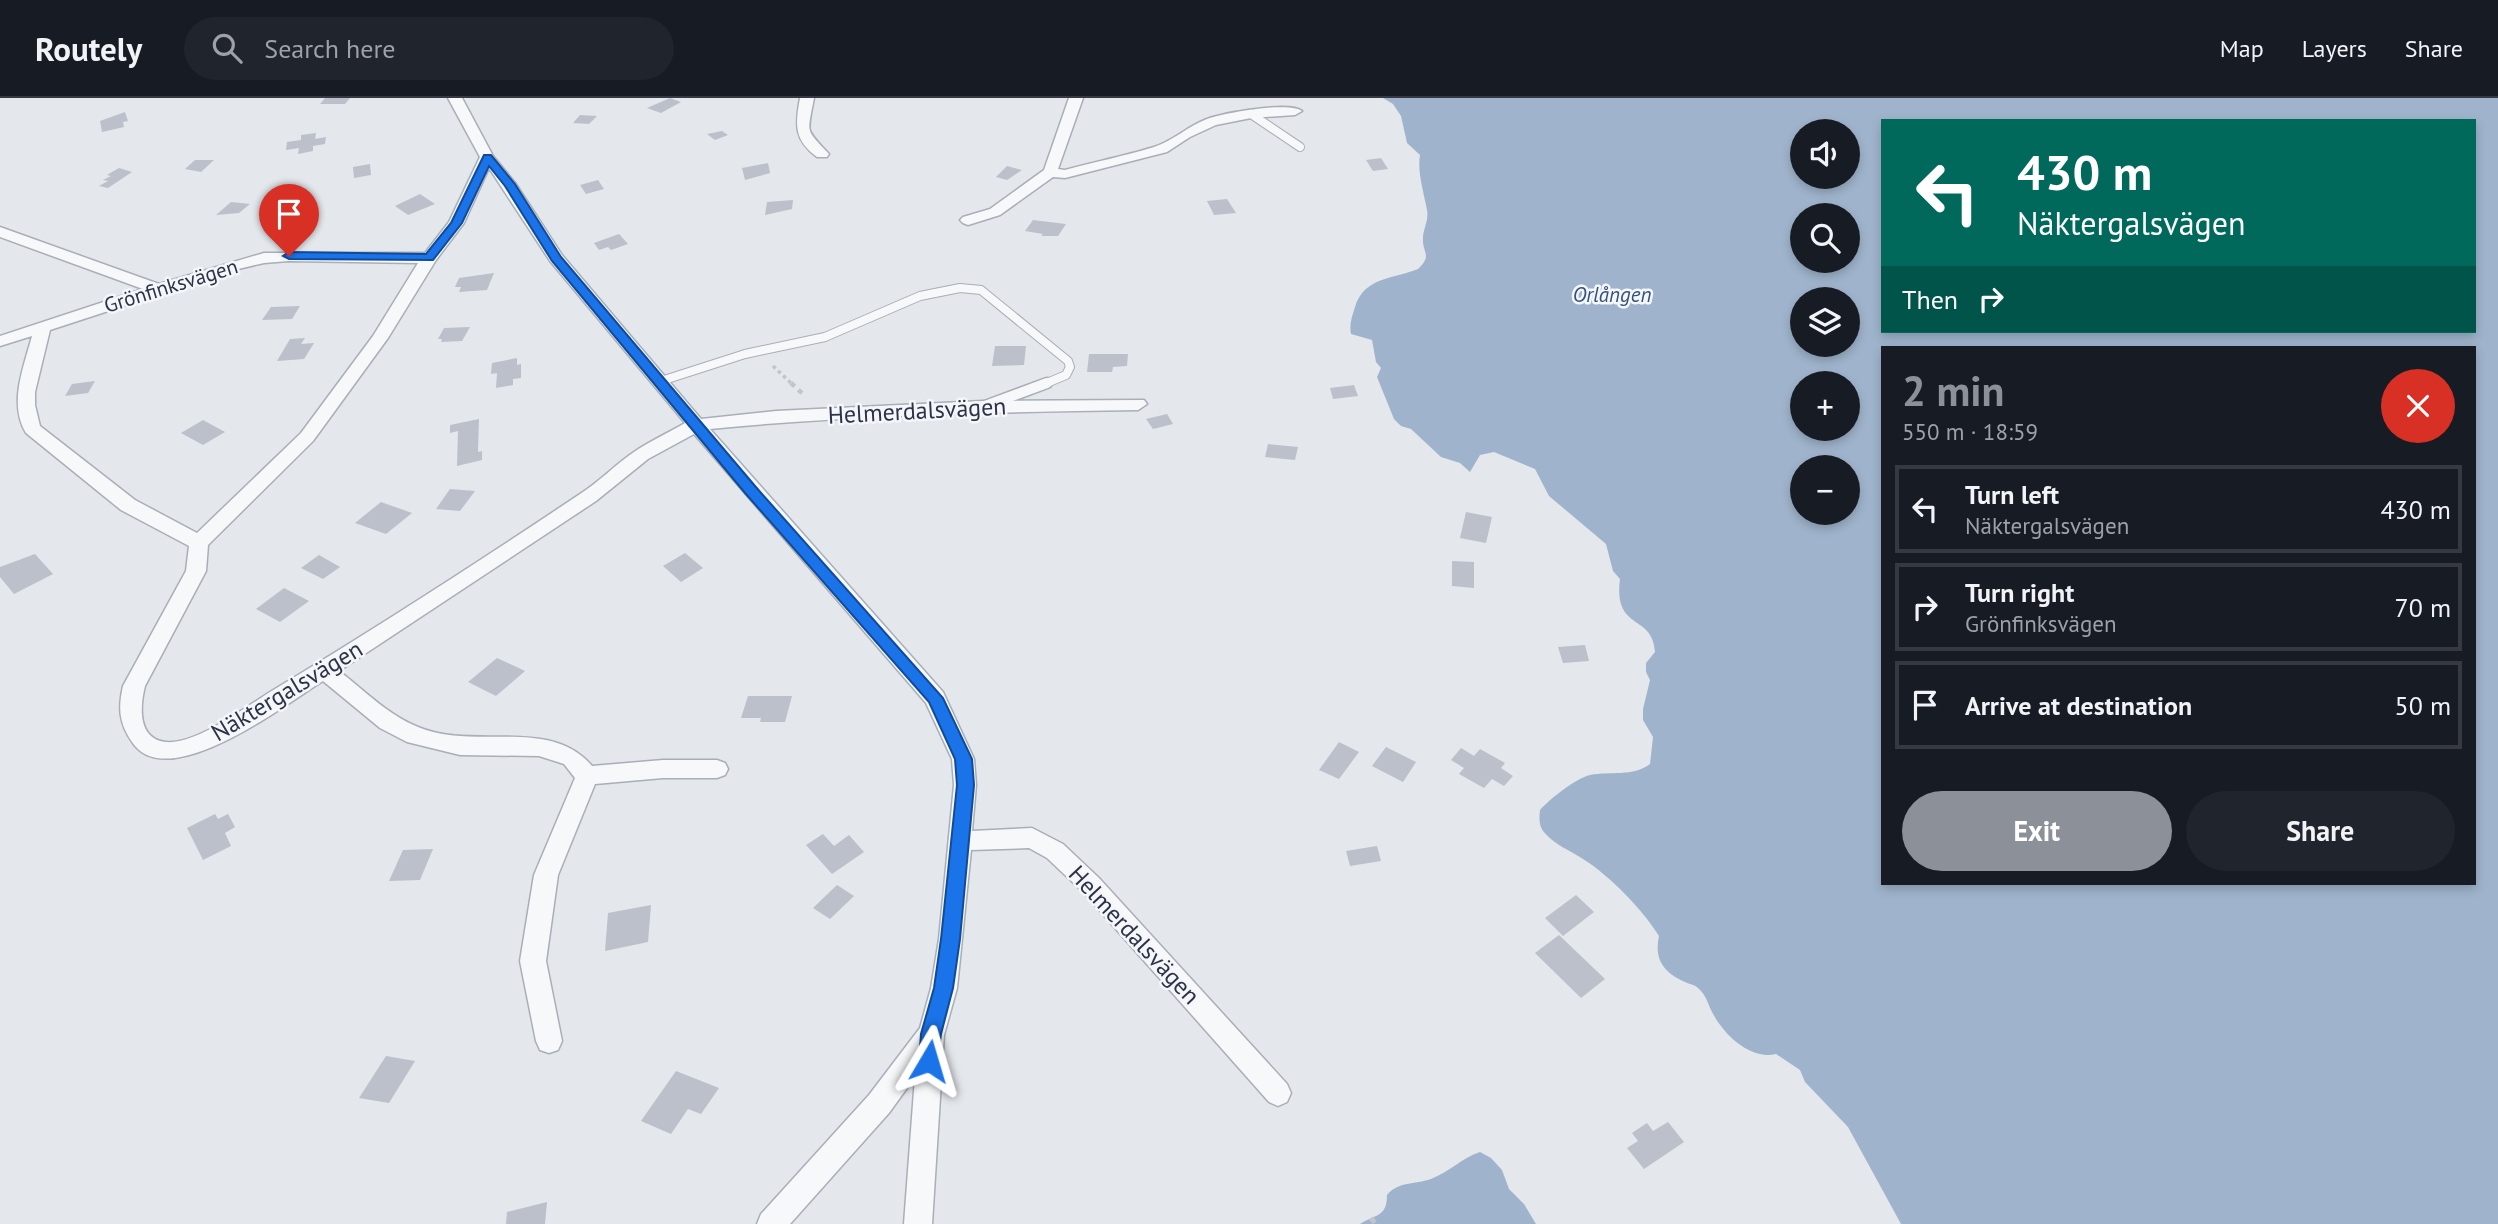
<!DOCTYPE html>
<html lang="en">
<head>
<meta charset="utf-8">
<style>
	:root { --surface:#171b24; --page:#20242c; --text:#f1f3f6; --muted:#9ea1a6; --line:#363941; --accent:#8c9099 }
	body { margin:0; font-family:"PT Sans",sans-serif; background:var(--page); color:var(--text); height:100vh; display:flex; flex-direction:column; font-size:26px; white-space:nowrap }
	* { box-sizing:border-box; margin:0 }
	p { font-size:23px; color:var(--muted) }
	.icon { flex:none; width:38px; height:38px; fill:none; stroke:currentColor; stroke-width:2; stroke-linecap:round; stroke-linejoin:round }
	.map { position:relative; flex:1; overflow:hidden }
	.panel { position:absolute; left:1881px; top:248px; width:595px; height:539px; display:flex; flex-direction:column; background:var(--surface); border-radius:0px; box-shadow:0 4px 10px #0003 }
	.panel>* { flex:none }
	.top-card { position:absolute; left:1881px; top:21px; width:595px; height:214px; border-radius:0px; box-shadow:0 4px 10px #0003; background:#00695c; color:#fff; overflow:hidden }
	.fabs { position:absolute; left:1790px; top:21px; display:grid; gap:14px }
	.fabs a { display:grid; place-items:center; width:70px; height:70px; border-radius:50%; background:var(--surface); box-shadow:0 4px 10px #0003; font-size:35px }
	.pin { position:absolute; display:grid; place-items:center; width:60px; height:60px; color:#fff; margin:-72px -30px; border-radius:50% 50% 50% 0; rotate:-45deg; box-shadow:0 0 7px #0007 }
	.pin .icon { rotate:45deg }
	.me { position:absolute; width:77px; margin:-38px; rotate:7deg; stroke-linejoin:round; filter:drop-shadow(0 0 5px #0008) }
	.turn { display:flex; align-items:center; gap:24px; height:147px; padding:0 21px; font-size:32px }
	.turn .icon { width:91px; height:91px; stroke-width:2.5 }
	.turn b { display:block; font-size:49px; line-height:60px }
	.then { display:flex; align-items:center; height:66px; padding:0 21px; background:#0003; gap:14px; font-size:26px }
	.round { display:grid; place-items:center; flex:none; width:74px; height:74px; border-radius:37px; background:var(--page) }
	.overview { display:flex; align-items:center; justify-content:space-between; height:119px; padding:0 21px }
	h1 { font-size:42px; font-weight:700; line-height:52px; color:var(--accent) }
	.action { display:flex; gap:14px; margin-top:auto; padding:14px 21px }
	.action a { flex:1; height:80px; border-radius:42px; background:var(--accent); color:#fff; font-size:28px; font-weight:700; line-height:80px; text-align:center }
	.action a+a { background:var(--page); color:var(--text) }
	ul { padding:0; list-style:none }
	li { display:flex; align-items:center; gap:21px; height:88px; margin:0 14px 10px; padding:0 7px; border:4px solid var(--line); border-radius:0px }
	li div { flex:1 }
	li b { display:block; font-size:26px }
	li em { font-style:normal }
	header { display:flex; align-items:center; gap:42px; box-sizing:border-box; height:98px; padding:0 35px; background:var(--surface); border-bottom:2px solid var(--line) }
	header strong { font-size:33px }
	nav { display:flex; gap:38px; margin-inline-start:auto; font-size:24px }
	.search { width:490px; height:63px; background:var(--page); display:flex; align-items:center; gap:18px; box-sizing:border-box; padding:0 24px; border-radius:38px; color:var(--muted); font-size:26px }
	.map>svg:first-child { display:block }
	.water { fill:#9fb4cc; fill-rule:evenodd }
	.building { fill:#bbc0ca }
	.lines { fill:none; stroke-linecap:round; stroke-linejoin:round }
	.lane-far1-casing { stroke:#a9aeb7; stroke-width:10 }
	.lane-casing { stroke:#a9aeb7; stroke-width:13 }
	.street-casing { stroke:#a9aeb7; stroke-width:3 }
	.path-far2 { stroke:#c2c5cb; stroke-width:3.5; stroke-dasharray:3.5 3.5; stroke-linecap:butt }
	.path-far1 { stroke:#c2c5cb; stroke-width:4.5; stroke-dasharray:5 5; stroke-linecap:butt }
	.path { stroke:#c2c5cb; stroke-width:5; stroke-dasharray:6 6; stroke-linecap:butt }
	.lane-far1 { stroke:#f7f8fa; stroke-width:8 }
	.lane { stroke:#f7f8fa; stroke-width:10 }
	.street { fill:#f7f8fa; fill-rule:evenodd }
	.route { fill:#1a73e8; stroke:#114b97; stroke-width:2 }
	.labels { text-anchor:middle; stroke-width:5; stroke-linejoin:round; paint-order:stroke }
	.far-street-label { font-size:21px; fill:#2b3445; stroke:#f4f6f9 }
	.far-water-label { font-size:21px; font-style:italic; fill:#34527a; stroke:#f4f6f9 }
	.street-label { font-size:24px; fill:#2b3445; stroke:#f4f6f9 }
</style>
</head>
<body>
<header>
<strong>Routely</strong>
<div class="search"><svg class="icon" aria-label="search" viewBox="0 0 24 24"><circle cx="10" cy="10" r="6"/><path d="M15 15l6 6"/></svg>Search here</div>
<nav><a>Map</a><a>Layers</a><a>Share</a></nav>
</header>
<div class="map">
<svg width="2498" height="1126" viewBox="0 0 2498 1126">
	<rect width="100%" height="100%" fill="#e4e7ec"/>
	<g class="water">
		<path d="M1383,0H2498V1126H1901L1848,1029L1805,984L1800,972L1776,956C1750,962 1724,937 1712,914C1708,906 1706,897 1699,891C1696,887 1689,886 1685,884C1663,874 1654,861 1659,838C1643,812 1609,777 1583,761C1571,753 1553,746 1543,733C1539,727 1539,720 1540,712C1550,701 1576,680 1590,677C1610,673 1633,679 1650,666L1653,639L1643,622V611L1650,582L1646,574V565L1655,554C1653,515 1613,534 1620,481L1613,473L1606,446L1549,398L1535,371L1494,354L1480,357L1470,374L1460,365L1441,359L1411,331L1401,328L1394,321L1377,279L1381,270L1376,264L1372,242L1351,236C1349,226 1352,219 1355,209C1364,179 1393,181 1418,171C1433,157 1422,155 1423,140C1423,131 1429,123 1427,112C1424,95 1417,74 1420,57L1407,45L1401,18L1393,6ZM1883,23H2474V233H1883ZM1802,33H1848V79H1802ZM1802,117H1848V163H1802ZM1802,201H1848V247H1802ZM1883,250H2474V786H1883ZM1802,285H1848V331H1802ZM1802,369H1848V415H1802Z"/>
		<path d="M1480,1054L1491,1060L1502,1072L1509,1091L1524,1106L1536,1126H1360C1376,1116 1387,1119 1387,1097C1399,1083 1414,1087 1431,1081C1449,1074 1462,1060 1480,1054Z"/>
	</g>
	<g class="building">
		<path d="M325,0H350L345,6H320Z"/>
		<path d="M670,0L681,4L661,15L647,10Z"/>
		<path d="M125,14L128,23L123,24L124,29L102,34L100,23Z"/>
		<path d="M580,17L597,18L589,26L573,25Z"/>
		<path d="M722,33L728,37L715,42L707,36Z"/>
		<path d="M316,35L315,41L326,39L325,46L313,48V53L298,56L299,50L286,52L287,44L301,42V37Z"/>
		<path d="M1381,60L1388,71L1373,73L1366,62Z"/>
		<path d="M195,62H214L201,74L185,71Z"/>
		<path d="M768,65L770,75L745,82L742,70Z"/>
		<path d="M370,66L371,77L354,80L353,69Z"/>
		<path d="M1007,68L1022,72L1007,82L996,79Z"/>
		<path d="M119,70L132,74L108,90L99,88L108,83L103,82L111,78L107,77Z"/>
		<path d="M598,82L604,91L586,96L580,87Z"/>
		<path d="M420,96L435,106L408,117L395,108Z"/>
		<path d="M1227,101L1236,115L1214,117L1207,103Z"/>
		<path d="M793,102L792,111L765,117L767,104Z"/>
		<path d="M231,104L250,106L239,115L216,117Z"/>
		<path d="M1033,122L1066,126L1058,138H1041L1043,136L1025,133Z"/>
		<path d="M619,136L628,146L611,152L608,149L599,152L594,145Z"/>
		<path d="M494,175L487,192L459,194L461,189H455L459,180Z"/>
		<path d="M300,208L292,221L262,222L271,209Z"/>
		<path d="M470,229L462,243L441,244L442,241H438L444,230Z"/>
		<path d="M305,240L301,246L314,245L304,261L277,263L290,241Z"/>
		<path d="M995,248H1026L1024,267L992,268Z"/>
		<path d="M1089,256H1128L1127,268L1113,269L1112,274H1087Z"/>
		<path d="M517,260V267L521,266V280L513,281V287L496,290L497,275L491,276L492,265Z"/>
		<path d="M95,283L88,295L65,298L72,286Z"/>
		<path d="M1354,287L1358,298L1333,301L1330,290Z"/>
		<path d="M1167,316L1173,326L1153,331L1146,321Z"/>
		<path d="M479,321L478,354L482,353V362L457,368L458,333L450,335V327Z"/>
		<path d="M203,322L225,334L203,347L181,335Z"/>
		<path d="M1268,346L1298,349L1295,362L1265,359Z"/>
		<path d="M450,391L475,393L460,413L436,411Z"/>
		<path d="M381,404L412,415L386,436L355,425Z"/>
		<path d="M1466,414L1492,419L1486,445L1460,440Z"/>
		<path d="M685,455L703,470L681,484L663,468Z"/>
		<path d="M35,456L53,476L14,496L0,479V469Z"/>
		<path d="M319,457L340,469L323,481L301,470Z"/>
		<path d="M1452,463L1474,464V490L1452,488Z"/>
		<path d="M284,490L309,503L280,524L256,511Z"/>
		<path d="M1585,547L1589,563L1563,565L1558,549Z"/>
		<path d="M497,560L525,573L496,598L468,584Z"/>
		<path d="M748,598H792L785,624H760L761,620H741Z"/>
		<path d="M1339,644L1359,654L1339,681L1319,672Z"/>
		<path d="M1386,649L1416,664L1403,684L1372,668Z"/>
		<path d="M1461,650L1474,658L1480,651L1505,665L1501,670L1513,678L1504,688L1492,681L1484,690L1459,676L1464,670L1451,662Z"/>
		<path d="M215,716L218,721L228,716L235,729L225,735L231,748L203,762L187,730Z"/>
		<path d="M823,736L834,748L849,737L864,754L832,776L806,747Z"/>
		<path d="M1377,748L1381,763L1350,768L1346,753Z"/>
		<path d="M433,751L420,782L389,783L403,752Z"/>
		<path d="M837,787L854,798L830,821L813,810Z"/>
		<path d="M1576,797L1594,814L1563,838L1545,820Z"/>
		<path d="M651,807L648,844L605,853L608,815Z"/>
		<path d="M1559,837L1605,881L1581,900L1535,855Z"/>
		<path d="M386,958L415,963L389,1005L359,1000Z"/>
		<path d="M676,973L719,990L701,1016L688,1011L671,1036L641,1023Z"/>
		<path d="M1668,1024L1684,1044L1644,1071L1627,1050L1638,1043L1632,1035L1647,1025L1653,1033Z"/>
		<path d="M547,1104L545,1126H506L507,1114Z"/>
	</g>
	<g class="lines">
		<defs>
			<g id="lane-far1">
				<path d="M1251,16L1300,49"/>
				<path d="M661,283L745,256L825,239L920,198L960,190L981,192L1068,263L1070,269L1066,277L1042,287"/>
			</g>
			<path id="lane" d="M985,308L1047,285"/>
			<g id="street">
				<path d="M448,0H462L493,58L516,86L562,157L701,321L776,313L983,303L1144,302L1147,306L1138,312C995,314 852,317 710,331L943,594L974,661L976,687L972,733L1032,730L1063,746L1099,780L1287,986L1291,995L1287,1004L1278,1008L1269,1004L1083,794L1047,760L1029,750L971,752L957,890L944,937L932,1126H904L915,979L889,1015L790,1126H757L761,1116L869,997L920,930L931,890L939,841L954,687L952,661L926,605L694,336L648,361L596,403L339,573C364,592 388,617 418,629C474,653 550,618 592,668L663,662H717L725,665L728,671L725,677L717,680H663L595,686L558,777L546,863L562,943L558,952L549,955L540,952L536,943L520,863L534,777L575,680L564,666L539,658L460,657L407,644L380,630L323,583C287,605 167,698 132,644C119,625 118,610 123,588L186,473L189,448L121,412L26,335C8,305 24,269 32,238L0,248V238L143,191L0,139V129L159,186L264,155H425L449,124L480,59ZM489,70L550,163L685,325C668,335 650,343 634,354C615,367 599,384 580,396C480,463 378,529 275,591C248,607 197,647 166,644C137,641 140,608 145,588L206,473L208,447L313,343L388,240L436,162L464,125ZM289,163L418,165L373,238L301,335L197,435L135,402L40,328L35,307V294L50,232L234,172L264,165Z"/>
				<path d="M800,0H814C807,37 805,30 829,56L827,59H817C794,42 795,27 800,0Z"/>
				<path d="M1069,0H1083L1058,71L1065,72C1094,64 1125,58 1154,49C1173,43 1188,28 1207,21C1223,15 1290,3 1302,13L1295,17L1251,20L1216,27L1190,39L1167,54L1065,80L1053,79L1000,117L968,127L963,125L960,122L963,119L990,111L1044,72Z"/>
			</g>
		</defs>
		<use href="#lane-far1" class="lane-far1-casing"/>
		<use href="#lane" class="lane-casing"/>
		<use href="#street" class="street-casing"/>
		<path class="path-far2" d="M773,268L793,287"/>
		<path class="path-far1" d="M791,285L805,298"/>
		<path class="path" d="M1371,1120L1376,1126"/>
		<use href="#lane-far1" class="lane-far1"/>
		<use href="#lane" class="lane"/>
		<use href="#street" class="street"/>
	</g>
	<path class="route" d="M484,57H491L515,86L561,159L755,388L943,600L972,661L974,687L960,841L953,890L941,936L936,970L929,973L922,970L919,963L921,936L934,890L941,841L957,687L955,661L929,604L745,395L552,163L505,88L489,68L462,125L433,162L289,161L283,158L289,154L426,156L451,125Z"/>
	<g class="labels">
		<g class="far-street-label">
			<text transform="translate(171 188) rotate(-17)" y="7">Grönfinksvägen</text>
		</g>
		<g class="far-water-label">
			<text x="1612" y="204">Orlången</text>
		</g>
		<g class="street-label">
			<text transform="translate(917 313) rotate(-3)" y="8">Helmerdalsvägen</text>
			<text transform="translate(287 593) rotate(-31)" y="8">Näktergalsvägen</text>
			<text transform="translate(1134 837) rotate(47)" y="8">Helmerdalsvägen</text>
		</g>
	</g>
</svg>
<div class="fabs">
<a><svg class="icon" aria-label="sound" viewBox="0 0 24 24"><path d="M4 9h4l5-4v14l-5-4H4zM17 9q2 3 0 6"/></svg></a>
<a><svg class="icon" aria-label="search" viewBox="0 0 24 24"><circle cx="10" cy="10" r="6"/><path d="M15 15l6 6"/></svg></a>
<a><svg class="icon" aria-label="layers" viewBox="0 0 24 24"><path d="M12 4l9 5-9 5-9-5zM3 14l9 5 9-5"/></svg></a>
<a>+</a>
<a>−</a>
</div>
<div class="pin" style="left:289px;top:158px;background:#d93025"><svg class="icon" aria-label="arrive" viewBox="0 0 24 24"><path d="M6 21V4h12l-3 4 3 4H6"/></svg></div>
<svg class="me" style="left:929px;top:963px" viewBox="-20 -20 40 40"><path d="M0-17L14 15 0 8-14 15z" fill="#1a73e8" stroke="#fff" stroke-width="4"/></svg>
<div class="top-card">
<div class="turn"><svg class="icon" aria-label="left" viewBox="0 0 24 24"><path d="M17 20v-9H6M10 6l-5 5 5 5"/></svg><div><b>430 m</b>Näktergalsvägen</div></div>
<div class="then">Then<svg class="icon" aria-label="right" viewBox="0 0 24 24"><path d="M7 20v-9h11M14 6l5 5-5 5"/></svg></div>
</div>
<section class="panel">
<div class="overview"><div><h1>2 min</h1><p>550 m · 18:59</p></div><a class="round" style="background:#d93025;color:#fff"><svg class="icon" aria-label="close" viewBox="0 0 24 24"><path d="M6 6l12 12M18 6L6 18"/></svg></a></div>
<ul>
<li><svg class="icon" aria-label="left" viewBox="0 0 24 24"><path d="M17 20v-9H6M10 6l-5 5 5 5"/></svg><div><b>Turn left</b><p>Näktergalsvägen</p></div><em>430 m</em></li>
<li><svg class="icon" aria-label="right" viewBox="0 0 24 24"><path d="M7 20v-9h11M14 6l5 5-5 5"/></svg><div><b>Turn right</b><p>Grönfinksvägen</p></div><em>70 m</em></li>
<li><svg class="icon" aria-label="arrive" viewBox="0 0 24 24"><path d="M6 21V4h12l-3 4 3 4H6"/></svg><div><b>Arrive at destination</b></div><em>50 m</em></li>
</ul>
<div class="action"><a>Exit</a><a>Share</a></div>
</section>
</div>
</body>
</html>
